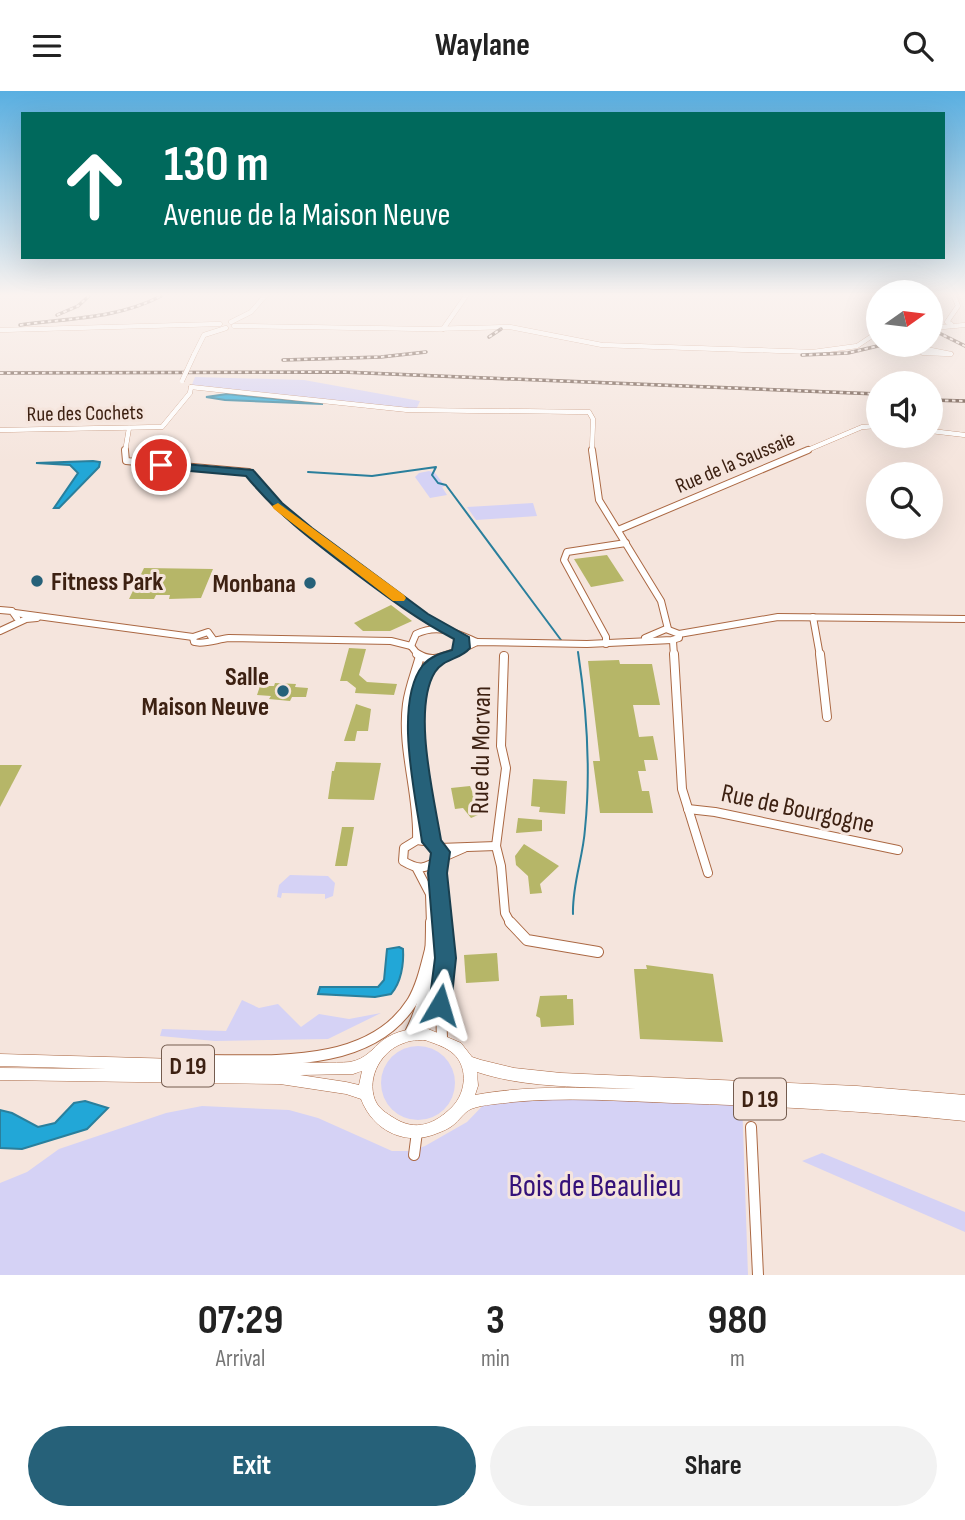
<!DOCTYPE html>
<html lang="en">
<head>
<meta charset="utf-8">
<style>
	:root { --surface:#fff; --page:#f2f2f2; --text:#222; --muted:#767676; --accent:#266179 }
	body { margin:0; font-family:"Sofia Sans Condensed",sans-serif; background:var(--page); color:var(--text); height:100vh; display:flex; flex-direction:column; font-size:26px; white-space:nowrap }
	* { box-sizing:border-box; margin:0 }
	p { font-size:23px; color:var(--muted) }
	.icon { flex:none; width:38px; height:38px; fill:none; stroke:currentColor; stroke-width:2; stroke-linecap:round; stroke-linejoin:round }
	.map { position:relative; height:1184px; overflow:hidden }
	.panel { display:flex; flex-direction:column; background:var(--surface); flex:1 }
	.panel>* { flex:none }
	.guide { position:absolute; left:21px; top:21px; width:924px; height:147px; border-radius:0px; box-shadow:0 7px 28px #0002; background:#00695c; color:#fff; overflow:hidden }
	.needle { width:46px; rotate:76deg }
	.tools { position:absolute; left:866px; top:189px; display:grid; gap:14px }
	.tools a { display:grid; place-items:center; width:77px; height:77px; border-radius:50%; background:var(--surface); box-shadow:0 7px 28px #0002; font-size:35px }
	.pin { position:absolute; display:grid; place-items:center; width:60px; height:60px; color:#fff; margin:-30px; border:4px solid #fff; border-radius:50%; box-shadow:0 2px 7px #0007 }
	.me { position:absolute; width:77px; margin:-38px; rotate:7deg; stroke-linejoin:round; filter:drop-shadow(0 0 5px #0008) }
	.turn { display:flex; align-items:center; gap:24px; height:147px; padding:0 28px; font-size:32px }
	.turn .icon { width:91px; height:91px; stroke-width:2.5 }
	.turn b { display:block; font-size:49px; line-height:60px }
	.eta { display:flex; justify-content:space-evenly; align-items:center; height:119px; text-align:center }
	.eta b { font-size:42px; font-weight:700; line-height:49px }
	.primary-button { display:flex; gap:14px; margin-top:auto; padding:14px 28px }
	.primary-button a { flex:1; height:80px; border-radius:42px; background:var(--accent); color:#fff; font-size:28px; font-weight:700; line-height:80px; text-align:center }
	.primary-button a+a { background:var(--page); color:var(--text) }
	header { display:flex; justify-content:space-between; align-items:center; height:91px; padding:0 28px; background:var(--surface); font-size:32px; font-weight:700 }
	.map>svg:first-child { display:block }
	.green { fill:#d5d2f5 }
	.water { fill:#22a7d7; stroke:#2a7f9c; stroke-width:2 }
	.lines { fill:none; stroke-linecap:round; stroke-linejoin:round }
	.stream { stroke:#2a7f9c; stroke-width:2 }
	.building { fill:#b6b668 }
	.minor-far3-casing { stroke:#ab6843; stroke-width:5 }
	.minor-far2-casing { stroke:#ab6843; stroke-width:8 }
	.minor-far1-casing { stroke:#ab6843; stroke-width:10 }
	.minor-casing { stroke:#ab6843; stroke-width:12 }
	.major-casing { stroke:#ab6843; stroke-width:1 }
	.minor-far3 { stroke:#fff; stroke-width:4.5 }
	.minor-far2 { stroke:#fff; stroke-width:6 }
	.minor-far1 { stroke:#fff; stroke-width:8 }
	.minor { stroke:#fff; stroke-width:10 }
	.major { fill:#fff; fill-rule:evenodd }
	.rail-casing { stroke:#583e30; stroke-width:3.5 }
	.rail { stroke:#f5e5dd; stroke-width:2; stroke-dasharray:3.5; stroke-linecap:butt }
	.minor-bridge-casing { stroke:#ab6843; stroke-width:5; stroke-linecap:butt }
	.minor-bridge { stroke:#fff; stroke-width:4.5 }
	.route { fill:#266179; stroke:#193f4f; stroke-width:2 }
	.slow { fill:#f59e0b }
	.poi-dot { fill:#266179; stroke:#f5e5dd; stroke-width:2.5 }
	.labels { text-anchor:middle; stroke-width:6; stroke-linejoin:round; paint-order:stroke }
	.far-street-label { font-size:21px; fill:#3d2112; stroke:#f5e5dd }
	.shield { fill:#f5e5dd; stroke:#745c4f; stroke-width:2 }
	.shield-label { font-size:24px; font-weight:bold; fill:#3d2112 }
	.poi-label { font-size:26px; font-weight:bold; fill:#3d2112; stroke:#f5e5dd; text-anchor:end }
	.street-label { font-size:26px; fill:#3d2112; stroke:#f5e5dd }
	.near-park-label { font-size:32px; fill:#341179; stroke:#f5e5dd }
</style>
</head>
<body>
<header><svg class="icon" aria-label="menu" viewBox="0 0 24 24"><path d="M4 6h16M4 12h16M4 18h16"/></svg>Waylane<svg class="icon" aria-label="search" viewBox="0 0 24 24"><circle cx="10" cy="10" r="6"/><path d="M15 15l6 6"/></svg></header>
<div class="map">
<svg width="965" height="1184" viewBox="0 0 965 1184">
	<rect width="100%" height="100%" fill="#f5e5dd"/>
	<g class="green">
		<path d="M195,286L304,289L420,310L416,319L191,296Z"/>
		<path d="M429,380L435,382L445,395L442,396L447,404L430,407L415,386L419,382Z"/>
		<path d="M533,412L537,425L476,429L467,416Z"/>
		<path d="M290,784L328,785L335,792L333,805L325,808V803L282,802L281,807L277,806L279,794Z"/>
		<path d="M242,909L259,917L278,913L301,936L319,923L349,928L381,922L328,948L215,950L160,945L162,938L226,940Z"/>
		<circle cx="418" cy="992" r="37"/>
		<path d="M490,1007L742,1008L748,1184H0V1092L27,1081L59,1058L166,1022L202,1015L289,1019L318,1027L392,1060H410L425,1055L467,1031Z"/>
		<path d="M822,1062L965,1121V1141L802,1070Z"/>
	</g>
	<g class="water">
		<path d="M227,303L323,313L225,309L206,306Z"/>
		<path d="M93,370L100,371L99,376L59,417H54L78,382L70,374L36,372Z"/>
		<path d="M399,856L403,858C404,873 401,892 391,903L375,906L318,903L320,896H378L384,889L387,858Z"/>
		<path d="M85,1010L108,1017L87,1038L22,1058L0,1057V1019L12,1022L38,1036L55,1032L74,1012Z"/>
	</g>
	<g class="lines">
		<g class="stream">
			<path d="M308,381L372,385L436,376L432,384L438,392L446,394L561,549"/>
			<path d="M573,823C572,794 583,767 585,738C591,679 587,620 578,561"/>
		</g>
	</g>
	<g class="building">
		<path d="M607,464L624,490L591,496L574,468Z"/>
		<path d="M144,477L213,478L201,507L169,508L170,504H156L154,508H129Z"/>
		<path d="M391,514L412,530L390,540H363L354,532Z"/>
		<path d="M349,557L366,558L359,584L367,591L397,593L394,604L355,602L356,597L347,590H340Z"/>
		<path d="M619,569L620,573H652L660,614H633L639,646L653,645L658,669H644L646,680H638L642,700H649L653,722H600L593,670H600L588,570Z"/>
		<path d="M275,592L296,593L295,596L308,597L306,606H292L290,610L269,608L271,605L257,604L260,595H274Z"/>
		<path d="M356,613L371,618L368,640H357L355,650H344Z"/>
		<path d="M336,671L381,672L374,709L328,708L332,680H334Z"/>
		<path d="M0,674H22L0,716Z"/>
		<path d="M533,688L567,690L565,723L539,721L540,716L531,715Z"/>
		<path d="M470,695L479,718H476L478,724L471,727L463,717L455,718L451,697Z"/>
		<path d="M518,727L542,729V740L516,742Z"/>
		<path d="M342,736H354L347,775H335Z"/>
		<path d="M524,753L559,775L540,793L542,802L530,803L528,785L516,774L515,765Z"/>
		<path d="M497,862L499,890L466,892L464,864Z"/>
		<path d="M646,874L713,883L723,951L640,948L634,878H647Z"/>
		<path d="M567,904V908H573L574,934L541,936L540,927L536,925L540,905Z"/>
	</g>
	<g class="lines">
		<defs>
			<g id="minor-far3">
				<path d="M231,231L251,221L265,205"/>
				<path d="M951,233L947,231L958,215L954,205"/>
				<path d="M234,235L428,238L510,236L602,254L813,261L857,255L878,241"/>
				<path d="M931,237L965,234"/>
				<path d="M443,238L466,205"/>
				<path d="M0,239L220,233"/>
				<path d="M916,256L951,263L923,262Z"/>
				<path d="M194,264L204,244L226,237"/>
				<path d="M191,296L408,319L589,321L593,328L592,361"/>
				<path d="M0,339L162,336L190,302L191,296"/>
				<path d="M931,340L965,344"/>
				<path d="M125,361L129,337"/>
				<path d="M803,361L862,336L878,335"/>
			</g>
			<g id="minor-far2">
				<path d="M125,359L126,370L249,381L277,415L307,440L439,537"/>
				<path d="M592,359L599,409L661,510L668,538"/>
				<path d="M618,439L808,359"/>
				<path d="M0,519L12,520L17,527"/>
				<path d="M15,522L193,546"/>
				<path d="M813,526L820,565"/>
				<path d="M0,540L26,528L37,527"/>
				<path d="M679,543L778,526L965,528"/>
				<path d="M193,546L194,551C204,554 218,548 229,547L391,550L411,555"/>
				<path d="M193,546L208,541L213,548"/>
				<path d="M645,547L666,538L679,543"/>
				<path d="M673,550L674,565"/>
				<path d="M606,553V546L564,469L567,461L626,452"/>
				<path d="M411,555L419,565"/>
				<path d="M411,555L416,543C439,532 456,542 477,551"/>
				<path d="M448,565L477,551L587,553L672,549L679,547V543"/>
			</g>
			<g id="minor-far1">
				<path d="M417,563C429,571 439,568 452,563"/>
				<path d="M674,563L682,698L708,782"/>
				<path d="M820,563L827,626"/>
				<path d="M504,565L501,655L506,677L496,755L501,775L505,822L511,833"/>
				<path d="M688,718L715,721L898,759"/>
				<path d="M417,749C419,704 401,658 407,613C409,597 416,580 420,565"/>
				<path d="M417,749L431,751L439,757V768C425,779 418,779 403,770L404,757Z"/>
				<path d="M431,751C425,688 396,624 438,568"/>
				<path d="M439,757L496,755"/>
				<path d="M439,768L464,757"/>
				<path d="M437,771L442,833"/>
				<path d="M417,778L430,803L431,833"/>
			</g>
			<g id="minor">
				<path d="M442,831C445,870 440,908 442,947"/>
				<path d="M510,831L527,849L598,861"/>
				<path d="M409,944C429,905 431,874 431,831"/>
				<path d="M203,969C271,969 370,978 412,911C422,894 426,874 431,855"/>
				<path d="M751,1036L758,1184"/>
				<path d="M414,1064L417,1041"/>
			</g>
			<path id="major" d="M426,937L461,952L472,966L481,969L514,977L561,982L857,995L965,1004V1030C868,1020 771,1015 673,1012C620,1010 566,1006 513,1011C500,1013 484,1013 471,1018C464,1021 459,1030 452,1035C448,1038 443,1040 438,1042C406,1056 373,1040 361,1008L346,1003L280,993L0,989V977L107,978L0,975V963L322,972C331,971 342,972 350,971C366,968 372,958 383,949C396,940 411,937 426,937ZM425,949C433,952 443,955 450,960C469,973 467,1001 452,1016C435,1033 416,1041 394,1027C386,1022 379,1018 375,1009C366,986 382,959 404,952C411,949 418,949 425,949ZM362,980L359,994L346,991L300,984L353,983ZM477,981C528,998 584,995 637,998C582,997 528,994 475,1004L478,995Z"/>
		</defs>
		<use href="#minor-far3" class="minor-far3-casing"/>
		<use href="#minor-far2" class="minor-far2-casing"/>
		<use href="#minor-far1" class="minor-far1-casing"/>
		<use href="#minor" class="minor-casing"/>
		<use href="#major" class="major-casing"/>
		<use href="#minor-far3" class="minor-far3"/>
		<use href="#minor-far2" class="minor-far2"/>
		<use href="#minor-far1" class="minor-far1"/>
		<use href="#minor" class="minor"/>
		<use href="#major" class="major"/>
		<defs>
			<g id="rail">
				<path d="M872,205L878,209"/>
				<path d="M57,224L78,215L89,205"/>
				<path d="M20,234C68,227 117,228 161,205"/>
				<path d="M931,238L965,255"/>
				<path d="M489,246L501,238"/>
				<path d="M802,264L848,262L882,254"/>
				<path d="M283,269L381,266L426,261"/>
				<path d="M0,282L342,281L878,303"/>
				<path d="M931,309L965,310"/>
			</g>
		</defs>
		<use href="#rail" class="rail-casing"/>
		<use href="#rail" class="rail"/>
		<defs>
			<path id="minor-bridge" d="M182,290L194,264"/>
		</defs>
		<use href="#minor-bridge" class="minor-bridge-casing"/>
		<use href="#minor-bridge" class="minor-bridge"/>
	</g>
	<linearGradient id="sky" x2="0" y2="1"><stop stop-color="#59afe1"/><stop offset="0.55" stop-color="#faf3f0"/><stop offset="1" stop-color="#faf3f0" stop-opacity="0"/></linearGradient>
	<rect width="965" height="371" fill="url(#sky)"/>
	<path class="route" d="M161,371L253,379L282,412L312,437L428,523L469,546L470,557C460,569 444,567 435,581C412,618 434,706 441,749L450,761L447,782L456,867L451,914L447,921L440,923L432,921L429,914L435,867L428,782L431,762L422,751C416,706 393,612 423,574C431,565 441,562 452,559L454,548C418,529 387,506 355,482C313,450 279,425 246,385L157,377V372Z"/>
	<path class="slow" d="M278,412L404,504L406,507L404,510H393L274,418L272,415Z"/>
	<g class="poi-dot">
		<circle cx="37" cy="490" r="7"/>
		<circle cx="310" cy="492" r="7"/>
		<circle cx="283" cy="600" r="7"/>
	</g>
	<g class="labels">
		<g class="far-street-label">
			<text transform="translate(85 322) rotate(-1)" y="7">Rue des Cochets</text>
			<text transform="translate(735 371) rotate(-23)" y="7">Rue de la Saussaie</text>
		</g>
		<g class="shield">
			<rect x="162" y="954.5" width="52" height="41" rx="5"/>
			<rect x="734" y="987.5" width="52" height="41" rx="5"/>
		</g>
		<g class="shield-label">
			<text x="188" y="983">D 19</text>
			<text x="760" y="1016">D 19</text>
		</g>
		<g class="poi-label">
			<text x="51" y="499" text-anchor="start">Fitness Park</text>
			<text x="296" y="501">Monbana</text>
			<text x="269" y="594">Salle<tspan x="269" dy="30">Maison Neuve</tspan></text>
		</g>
		<g class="street-label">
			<text transform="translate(480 659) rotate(-89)" y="9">Rue du Morvan</text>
			<text transform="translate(798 717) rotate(12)" y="9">Rue de Bourgogne</text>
		</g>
		<g class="near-park-label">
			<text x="595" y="1105">Bois de Beaulieu</text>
		</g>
	</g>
</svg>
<div class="tools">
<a><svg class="needle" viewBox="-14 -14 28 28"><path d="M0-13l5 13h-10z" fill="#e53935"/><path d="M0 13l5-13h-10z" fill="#767676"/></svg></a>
<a><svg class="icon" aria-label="sound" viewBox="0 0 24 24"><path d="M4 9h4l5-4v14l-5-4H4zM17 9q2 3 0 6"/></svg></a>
<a><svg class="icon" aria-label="search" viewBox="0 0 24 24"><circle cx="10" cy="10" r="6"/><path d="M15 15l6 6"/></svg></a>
</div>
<div class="pin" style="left:161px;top:374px;background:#d93025"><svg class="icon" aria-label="arrive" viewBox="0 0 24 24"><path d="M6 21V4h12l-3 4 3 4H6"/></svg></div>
<svg class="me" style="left:440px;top:914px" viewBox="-20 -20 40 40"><path d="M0-17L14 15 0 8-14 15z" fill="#266179" stroke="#fff" stroke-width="4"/></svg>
<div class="guide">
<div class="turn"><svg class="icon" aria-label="ahead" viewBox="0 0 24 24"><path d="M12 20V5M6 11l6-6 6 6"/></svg><div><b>130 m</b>Avenue de la Maison Neuve</div></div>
</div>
</div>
<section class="panel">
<div class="eta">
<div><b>07:29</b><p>Arrival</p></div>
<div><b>3</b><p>min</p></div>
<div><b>980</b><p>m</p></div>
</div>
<div class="primary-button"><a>Exit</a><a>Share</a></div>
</section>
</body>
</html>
